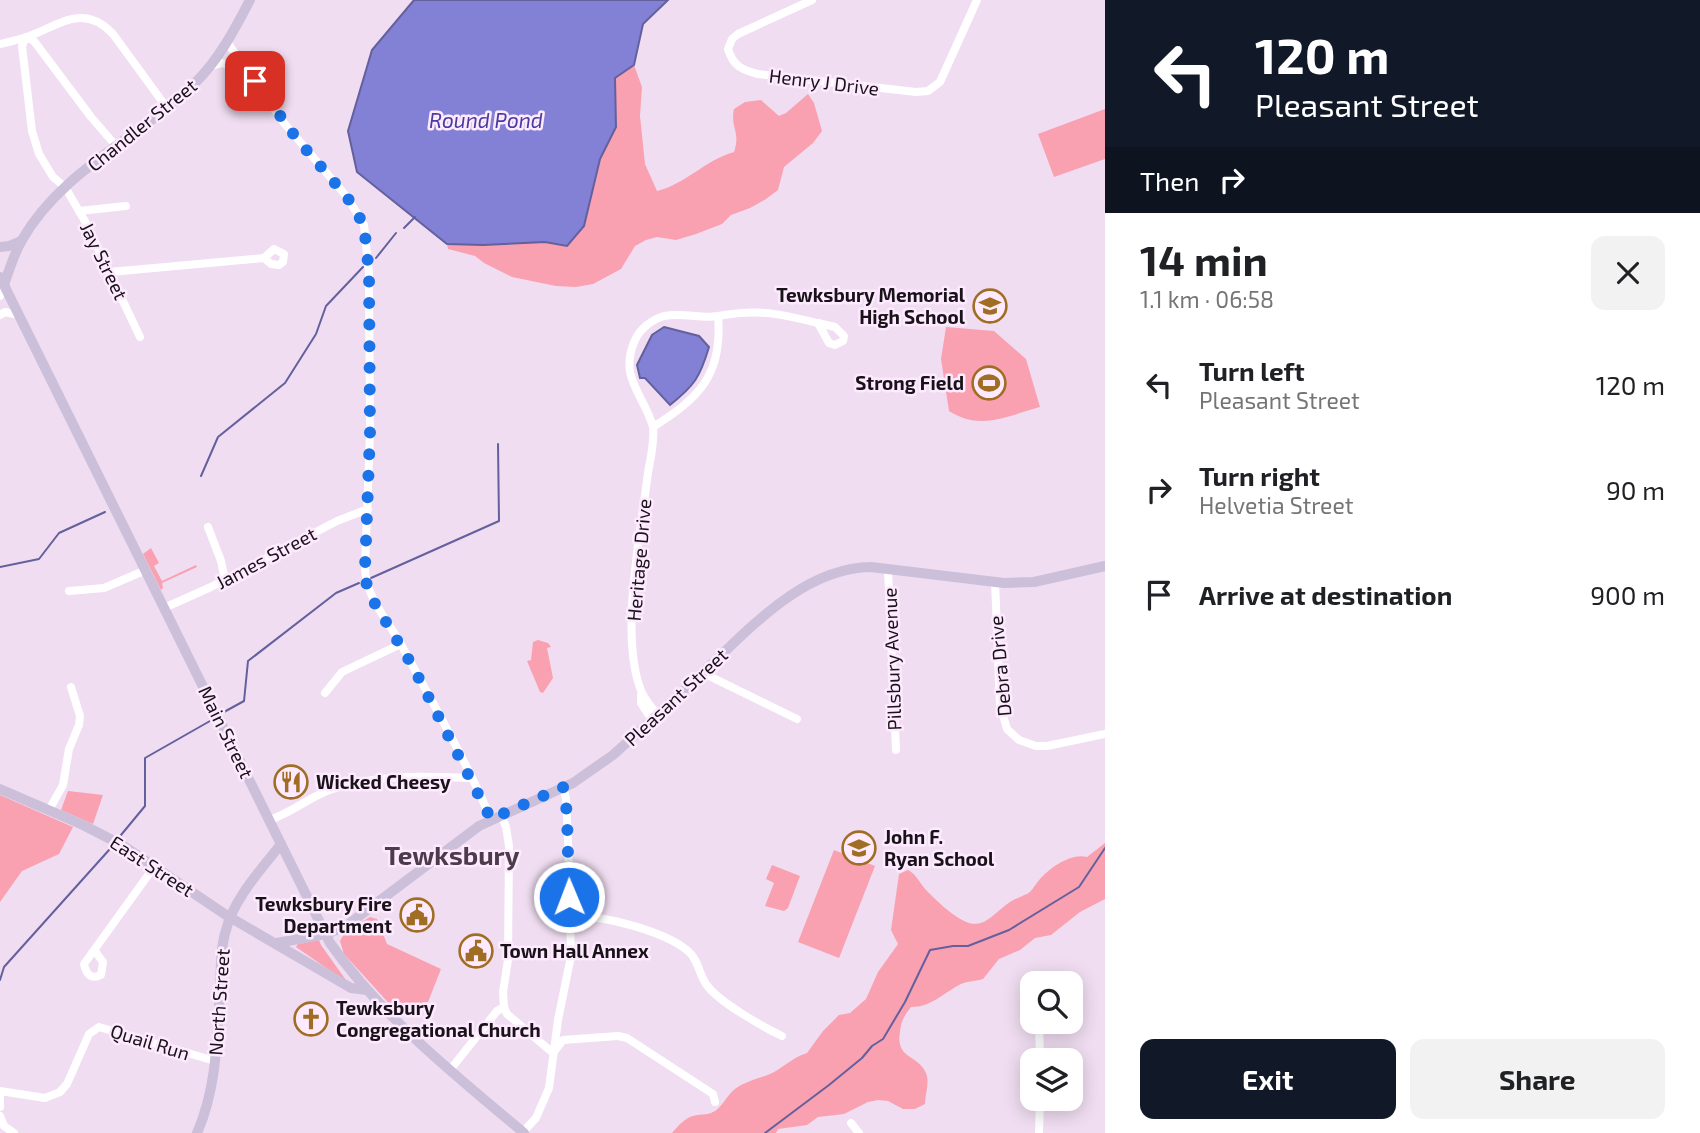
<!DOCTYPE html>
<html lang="en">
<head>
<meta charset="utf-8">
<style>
	:root { --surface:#fff; --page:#f2f2f2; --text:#202124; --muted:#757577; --accent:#111827 }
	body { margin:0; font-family:"Exo 2",sans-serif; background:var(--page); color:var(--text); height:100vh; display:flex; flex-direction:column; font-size:26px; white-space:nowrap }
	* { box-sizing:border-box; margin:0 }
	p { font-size:23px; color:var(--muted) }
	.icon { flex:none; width:38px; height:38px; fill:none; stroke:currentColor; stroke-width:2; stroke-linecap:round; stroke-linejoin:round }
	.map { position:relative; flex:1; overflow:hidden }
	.side { display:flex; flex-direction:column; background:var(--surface); width:595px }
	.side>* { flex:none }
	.banner { background:#111827; color:#fff; overflow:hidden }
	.tools { position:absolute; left:1020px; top:971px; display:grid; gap:14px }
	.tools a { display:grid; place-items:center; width:63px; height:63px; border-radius:14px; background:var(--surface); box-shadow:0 4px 18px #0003; font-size:35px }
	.pin { position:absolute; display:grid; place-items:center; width:60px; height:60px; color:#fff; margin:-30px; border-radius:14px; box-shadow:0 4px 10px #0006 }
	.me { position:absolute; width:77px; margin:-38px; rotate:359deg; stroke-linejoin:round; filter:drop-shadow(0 0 5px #0008) }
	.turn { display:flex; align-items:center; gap:24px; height:147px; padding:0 35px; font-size:32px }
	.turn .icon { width:91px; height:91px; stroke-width:2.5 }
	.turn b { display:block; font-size:49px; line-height:60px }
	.then { display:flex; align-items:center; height:66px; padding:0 35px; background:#0003; gap:14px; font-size:26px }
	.round { display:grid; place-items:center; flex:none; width:74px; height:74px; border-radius:14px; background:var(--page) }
	.overview { display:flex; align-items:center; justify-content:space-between; height:119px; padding:0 35px }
	h1 { font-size:42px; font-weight:700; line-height:52px }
	.primary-button { display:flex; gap:14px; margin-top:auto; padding:14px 35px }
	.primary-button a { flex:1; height:80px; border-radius:14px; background:var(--accent); color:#fff; font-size:28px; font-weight:700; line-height:80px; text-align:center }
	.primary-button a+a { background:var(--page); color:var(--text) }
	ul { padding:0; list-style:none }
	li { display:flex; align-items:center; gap:21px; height:105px; padding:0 35px }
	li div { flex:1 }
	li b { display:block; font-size:26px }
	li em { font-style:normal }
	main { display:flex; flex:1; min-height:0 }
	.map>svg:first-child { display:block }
	.green { fill:#f9a1b1 }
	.water { fill:#8381d6; stroke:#63609d; stroke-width:2 }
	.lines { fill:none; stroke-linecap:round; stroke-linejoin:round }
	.stream { stroke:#63609d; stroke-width:2 }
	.minor { stroke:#fff; stroke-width:8 }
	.major { stroke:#cbbfda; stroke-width:10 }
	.route { stroke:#1a73e8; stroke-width:12; stroke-dasharray:0 21.6 }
	.labels { text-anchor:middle; stroke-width:5; stroke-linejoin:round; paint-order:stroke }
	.street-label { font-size:19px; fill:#191219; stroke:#feeafe }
	.poi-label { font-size:19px; font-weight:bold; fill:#191219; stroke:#feeafe; text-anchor:start }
	.water-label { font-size:21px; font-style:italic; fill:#483ca0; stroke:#feeafe }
	.district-label { font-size:26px; font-weight:bold; fill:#4b3b4b; stroke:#feeafe }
</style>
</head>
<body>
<main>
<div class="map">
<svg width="1105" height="1133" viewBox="0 0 1105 1133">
	<rect width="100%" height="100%" fill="#f0ddf1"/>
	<g class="green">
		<path d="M634,65L642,87L640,116L645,164L657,191C686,184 705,160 734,152C741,131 730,128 734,109L745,102L761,100L779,116L786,113L808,94L814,103L822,131L813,143L784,167L778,190L766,199L750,208L731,215L722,224L696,234L676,240L657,237L646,240L635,246L621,269L593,284L576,287L556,286L512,277L484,263L475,256L448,249L447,244L483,245L615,78Z"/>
		<path d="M1105,109V159L1054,177L1038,134Z"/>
		<path d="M946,327L994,331L1026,359L1040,407C1007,416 980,431 949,411L941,359Z"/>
		<path d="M151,548L159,563L154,566L162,581L196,565L197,567L162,583L163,588L161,590L143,554Z"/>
		<path d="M538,640L548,643L551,647L547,648L553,678L543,693L540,692L527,661L531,660L533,642Z"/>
		<path d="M68,791L103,795L93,824L61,810Z"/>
		<path d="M0,795L73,827L59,854L22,871L0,902Z"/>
		<path d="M1105,843V899L1080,912L1051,935L1035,938L1020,950L999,959L983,979C976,981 968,981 961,984C943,993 932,1007 911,1007C904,1016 901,1021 900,1032C895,1061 921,1054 927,1076C929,1085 925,1095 925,1104L915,1109H903L888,1101L878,1100L868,1102L844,1114L818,1117L807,1125L778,1129L776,1133H672C679,1125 686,1116 698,1115C703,1114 708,1115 713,1112C721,1109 727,1095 735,1089C745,1082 754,1080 765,1076C781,1071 790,1058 807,1053L823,1031L839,1015L850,1013L866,999L878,972L898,944L891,930L899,874L908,870C917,875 919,882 926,890C937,901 954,918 969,923C986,928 997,910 1010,902C1016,898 1024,896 1030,892C1034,888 1036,883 1040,879C1051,867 1071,853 1087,857Z"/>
		<path d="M834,850L875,866L839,958L798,942Z"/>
		<path d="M772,865L800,876L788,908L784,911L765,906L774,883L766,879Z"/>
		<path d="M370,917L377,919L387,944L441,969L428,1002L395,1010L344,954L340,941L345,932Z"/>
		<path d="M319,940L321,945L348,983L296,947L298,944Z"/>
	</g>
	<g class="water">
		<path d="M414,0H668L643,24L634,65L615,78L616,127L600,159L584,226L567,246L545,242L483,245L447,244L357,172L348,131L372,50Z"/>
		<path d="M664,327L699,336L709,347C700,377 695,385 670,405L645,378H640L637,365L652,335Z"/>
	</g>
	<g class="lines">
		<g class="stream">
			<path d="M404,228L415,217"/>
			<path d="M376,258L396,233"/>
			<path d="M201,476L218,437L285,383L316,334L326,306L363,267"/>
			<path d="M0,567L39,559L59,533L105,512"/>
			<path d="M371,578L499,521L498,444"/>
			<path d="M224,712L244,701L248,661L336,593L359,583"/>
			<path d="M121,835L145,806V758L210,721"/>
			<path d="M0,980L4,967L109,850"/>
			<path d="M765,1133L829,1085L862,1058L872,1046L883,1039L905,1002L930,950L953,946H968L1009,930L1079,887L1105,848"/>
		</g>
		<g class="minor">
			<path d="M812,0L738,34L732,39L728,49C733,66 742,70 758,74L916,92L928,91L940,82L977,0"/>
			<path d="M227,42L284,123L347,197L364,225L369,273L370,433L365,568C366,600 390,622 404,650C434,705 466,761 491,819"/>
			<path d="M0,44C9,42 18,40 27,37C58,26 83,2 113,34L167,108"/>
			<path d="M210,66L222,63L247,71"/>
			<path d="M117,147L91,117L34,41L26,37L22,46L32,131L39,154L53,177L65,187L86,223L140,337"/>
			<path d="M79,211L126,206"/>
			<path d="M110,272L264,258L271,264L279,265L283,262L284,254L274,249L264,258"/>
			<path d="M0,296L4,285"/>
			<path d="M0,315L5,312L19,315"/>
			<path d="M718,316C758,309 778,313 817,323"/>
			<path d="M818,323L835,327L844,336L843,341L835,345L829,343Z"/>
			<path d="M653,427C644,394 618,378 635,340C640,329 651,320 664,316C682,312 700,319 718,316C723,375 699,398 653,427C655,444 649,463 647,480C640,537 619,640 642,693C646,701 652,708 658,715"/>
			<path d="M208,527L221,561L225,580"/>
			<path d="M888,569L896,750"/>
			<path d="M995,581L1000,705L1007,729L1019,740L1036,746H1047L1105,734"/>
			<path d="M69,591L104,588L146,570"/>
			<path d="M164,608L211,587L337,521L368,509"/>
			<path d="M703,673L797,719"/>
			<path d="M325,693L342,672L401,644"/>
			<path d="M641,695V703L652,720"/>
			<path d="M49,810L63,785L69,749L79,725L80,716L71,687"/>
			<path d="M269,820C289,814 307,799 327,791C373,774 422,776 471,778"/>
			<path d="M570,917C601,914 664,931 688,951C698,959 699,974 706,984C717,1001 763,1027 782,1036"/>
			<path d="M95,951L103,962L101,975C91,980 86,974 84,964L154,867"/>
			<path d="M504,1007L507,1014L553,1053L563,1040L618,1036L627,1038L713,1094L715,1102"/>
			<path d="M1039,1022L1040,1060"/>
			<path d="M450,1070L497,1011L504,1007L503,992L508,960L509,846L506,827L501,814"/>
			<path d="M0,1091L45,1098L60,1092L67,1084L89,1034L99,1027L215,1061"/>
			<path d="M0,1096V1107"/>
			<path d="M0,1116L4,1126L14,1133"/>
			<path d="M851,1123L859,1133"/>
			<path d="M523,1132L536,1118L549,1088L558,1020L571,956L568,840L566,799L563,787"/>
			<path d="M1039,1133L1040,1099"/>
		</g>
		<g class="major">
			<path d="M0,247L9,246L21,241"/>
			<path d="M0,277L330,943C383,1018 454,1074 524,1133"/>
			<path d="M4,285C9,270 14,254 22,240C61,171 139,138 194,84C218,61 235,29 250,0"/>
			<path d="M0,789L83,825L122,845L226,915L351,988L367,990"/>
			<path d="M277,943L326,934L346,926L479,826L573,783L613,755C642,729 671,703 699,676C747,632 801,568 871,567L1004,583L1034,582L1105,566"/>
			<path d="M197,1133C217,1088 217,1038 220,989C221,970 220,949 226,930C234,898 261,870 281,844"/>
		</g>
	</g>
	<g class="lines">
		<path class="route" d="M255,81L297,139L347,197L364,225L369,273L370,433L365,568L366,582L371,597L412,665L491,819L563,787L567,813L569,897"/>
	</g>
	<defs>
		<symbol id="school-ring" viewBox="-11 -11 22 22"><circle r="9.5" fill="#feeafe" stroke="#a06d24" stroke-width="1.5"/><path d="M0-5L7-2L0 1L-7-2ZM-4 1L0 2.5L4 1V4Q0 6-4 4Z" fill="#a06d24"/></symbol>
		<symbol id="stadium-ring" viewBox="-11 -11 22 22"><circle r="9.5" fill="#feeafe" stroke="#a06d24" stroke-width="1.5"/><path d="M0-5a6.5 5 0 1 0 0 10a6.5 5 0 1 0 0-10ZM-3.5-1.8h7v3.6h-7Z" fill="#a06d24"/></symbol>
		<symbol id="restaurant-ring" viewBox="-11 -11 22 22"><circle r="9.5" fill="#feeafe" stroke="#a06d24" stroke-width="1.5"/><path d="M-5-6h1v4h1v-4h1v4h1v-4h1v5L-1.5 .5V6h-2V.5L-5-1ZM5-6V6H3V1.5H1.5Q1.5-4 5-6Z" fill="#a06d24"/></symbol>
		<symbol id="civic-ring" viewBox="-11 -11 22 22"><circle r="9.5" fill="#feeafe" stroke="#a06d24" stroke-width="1.5"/><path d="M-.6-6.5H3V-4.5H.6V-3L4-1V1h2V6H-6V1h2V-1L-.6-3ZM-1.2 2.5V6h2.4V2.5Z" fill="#a06d24"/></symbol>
		<symbol id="church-ring" viewBox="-11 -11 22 22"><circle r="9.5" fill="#feeafe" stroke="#a06d24" stroke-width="1.5"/><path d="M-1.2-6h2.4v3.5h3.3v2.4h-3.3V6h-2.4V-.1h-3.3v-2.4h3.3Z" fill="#a06d24"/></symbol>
	</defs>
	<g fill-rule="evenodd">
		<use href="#school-ring" x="971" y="287" width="38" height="38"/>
		<use href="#stadium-ring" x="970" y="364" width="38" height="38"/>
		<use href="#restaurant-ring" x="272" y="763" width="38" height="38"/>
		<use href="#school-ring" x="840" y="829" width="38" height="38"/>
		<use href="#civic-ring" x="398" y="896" width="38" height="38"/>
		<use href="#civic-ring" x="457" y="932" width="38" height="38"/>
		<use href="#church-ring" x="292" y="1000" width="38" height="38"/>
	</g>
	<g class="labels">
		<g class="street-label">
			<text transform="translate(824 82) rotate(7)" y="7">Henry J Drive</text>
			<text transform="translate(142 125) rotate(-39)" y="7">Chandler Street</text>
			<text transform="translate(104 261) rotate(64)" y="7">Jay Street</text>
			<text transform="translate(266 558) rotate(-28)" y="7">James Street</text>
			<text transform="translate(639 560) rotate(-85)" y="7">Heritage Drive</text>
			<text transform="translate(892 659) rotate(-92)" y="7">Pillsbury Avenue</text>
			<text transform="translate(1000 666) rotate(-95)" y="7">Debra Drive</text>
			<text transform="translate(676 697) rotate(-43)" y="7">Pleasant Street</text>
			<text transform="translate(226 732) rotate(64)" y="7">Main Street</text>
			<text transform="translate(152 866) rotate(33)" y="7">East Street</text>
			<text transform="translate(219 1002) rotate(-86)" y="7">North Street</text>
			<text transform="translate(150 1042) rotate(17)" y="7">Quail Run</text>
		</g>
		<g class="poi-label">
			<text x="965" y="302" text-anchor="end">Tewksbury Memorial<tspan x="965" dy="22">High School</tspan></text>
			<text x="964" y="390" text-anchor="end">Strong Field</text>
			<text x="316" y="789">Wicked Cheesy</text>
			<text x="884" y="844">John F.<tspan x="884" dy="22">Ryan School</tspan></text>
			<text x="392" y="911" text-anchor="end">Tewksbury Fire<tspan x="392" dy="22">Department</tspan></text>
			<text x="500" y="958">Town Hall Annex</text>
			<text x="336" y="1015">Tewksbury<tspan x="336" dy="22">Congregational Church</tspan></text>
		</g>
		<g class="water-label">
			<text x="486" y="128">Round Pond</text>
		</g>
		<g class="district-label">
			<text x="452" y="865">Tewksbury</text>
		</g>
	</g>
</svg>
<div class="tools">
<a><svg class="icon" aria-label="search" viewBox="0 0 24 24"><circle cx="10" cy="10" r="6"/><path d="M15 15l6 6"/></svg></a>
<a><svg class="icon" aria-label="layers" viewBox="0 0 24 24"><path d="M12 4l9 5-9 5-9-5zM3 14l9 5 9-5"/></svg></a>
</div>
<div class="pin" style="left:255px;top:81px;background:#d93025"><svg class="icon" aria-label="arrive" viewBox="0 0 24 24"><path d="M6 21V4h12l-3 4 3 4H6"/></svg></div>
<svg class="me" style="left:569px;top:897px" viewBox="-20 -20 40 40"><circle r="17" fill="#1a73e8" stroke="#fff" stroke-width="3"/><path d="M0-11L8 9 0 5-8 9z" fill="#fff"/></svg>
</div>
<section class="side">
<div class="banner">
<div class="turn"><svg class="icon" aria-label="left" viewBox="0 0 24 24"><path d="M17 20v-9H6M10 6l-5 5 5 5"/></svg><div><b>120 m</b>Pleasant Street</div></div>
<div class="then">Then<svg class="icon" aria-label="right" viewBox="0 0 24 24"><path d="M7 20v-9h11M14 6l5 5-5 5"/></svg></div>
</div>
<div class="overview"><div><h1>14 min</h1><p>1.1 km · 06:58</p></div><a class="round"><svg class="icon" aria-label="close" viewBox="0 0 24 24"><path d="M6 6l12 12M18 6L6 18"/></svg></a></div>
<ul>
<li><svg class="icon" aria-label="left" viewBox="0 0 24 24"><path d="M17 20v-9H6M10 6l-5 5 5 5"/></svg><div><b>Turn left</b><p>Pleasant Street</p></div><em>120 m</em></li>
<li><svg class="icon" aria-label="right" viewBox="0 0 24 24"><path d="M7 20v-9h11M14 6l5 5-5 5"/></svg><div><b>Turn right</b><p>Helvetia Street</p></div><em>90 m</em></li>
<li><svg class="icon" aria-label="arrive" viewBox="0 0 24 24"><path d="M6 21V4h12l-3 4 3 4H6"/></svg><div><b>Arrive at destination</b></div><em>900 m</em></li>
</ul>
<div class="primary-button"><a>Exit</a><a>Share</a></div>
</section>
</main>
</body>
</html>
